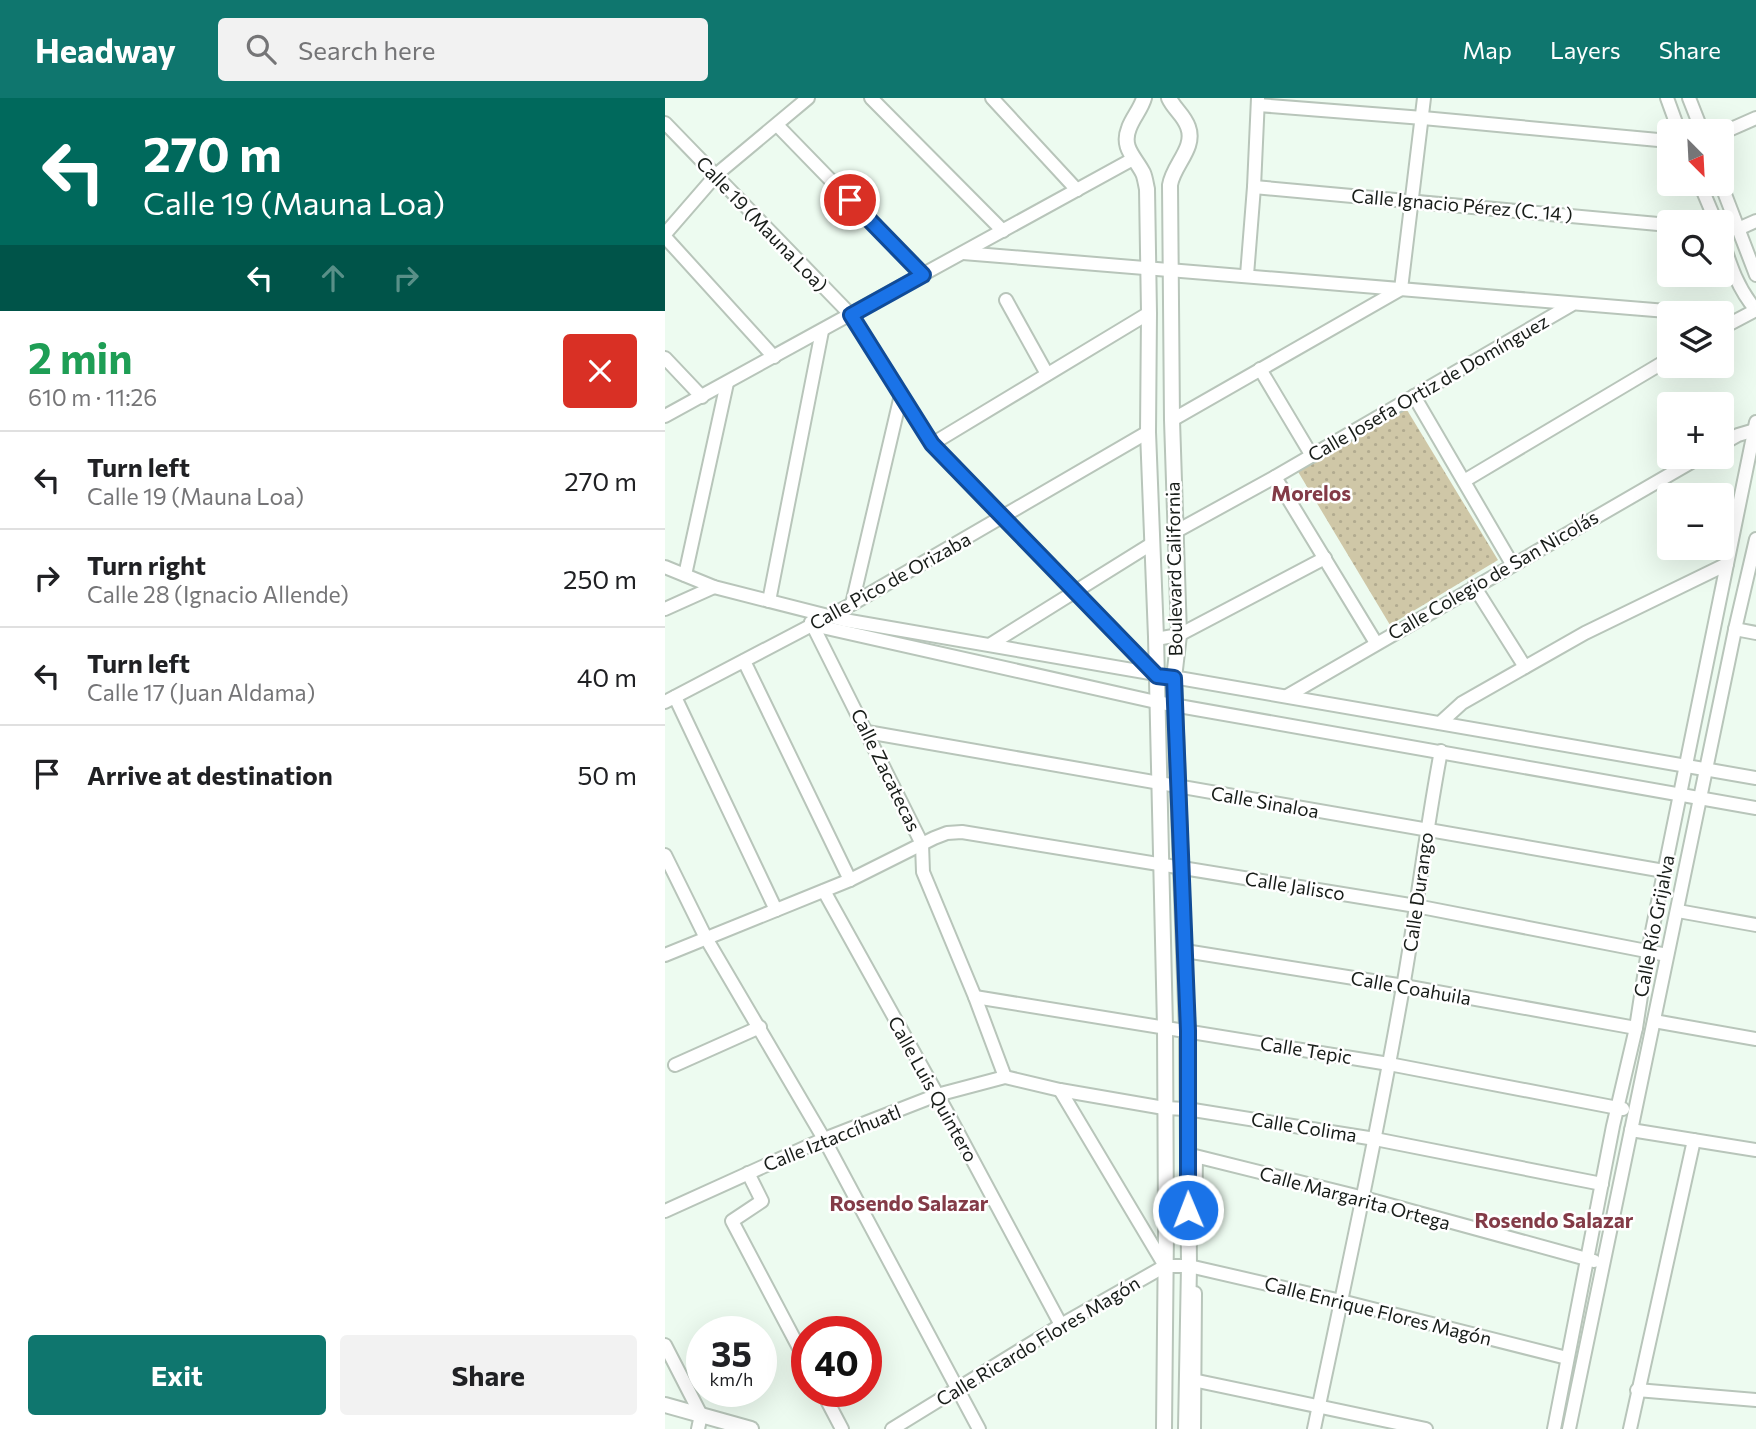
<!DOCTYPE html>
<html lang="en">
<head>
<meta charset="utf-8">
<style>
	:root { --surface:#fff; --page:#f2f2f2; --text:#202124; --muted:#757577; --line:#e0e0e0; --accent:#0f766e }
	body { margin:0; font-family:Commissioner,sans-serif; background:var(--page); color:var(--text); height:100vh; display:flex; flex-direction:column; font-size:26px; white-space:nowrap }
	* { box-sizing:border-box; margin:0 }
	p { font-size:23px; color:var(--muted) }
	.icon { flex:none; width:38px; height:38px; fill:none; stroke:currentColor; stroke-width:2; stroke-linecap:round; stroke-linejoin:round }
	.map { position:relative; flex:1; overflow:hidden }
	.sheet { display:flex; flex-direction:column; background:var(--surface); width:665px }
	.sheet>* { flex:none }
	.hud { background:#00695c; color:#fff; overflow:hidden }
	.needle { width:46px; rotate:156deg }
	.buttons { position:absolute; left:992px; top:21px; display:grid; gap:14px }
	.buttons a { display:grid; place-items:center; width:77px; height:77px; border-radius:7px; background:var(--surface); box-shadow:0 7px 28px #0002; font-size:35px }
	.speed { position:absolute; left:21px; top:1218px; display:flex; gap:14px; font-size:35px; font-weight:700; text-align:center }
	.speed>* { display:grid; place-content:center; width:91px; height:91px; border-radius:50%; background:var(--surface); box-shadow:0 7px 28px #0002; line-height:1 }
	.speed small { font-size:18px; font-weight:400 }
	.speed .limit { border:10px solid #d22; background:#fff; color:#111 }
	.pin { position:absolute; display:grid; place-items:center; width:60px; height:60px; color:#fff; margin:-30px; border:4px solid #fff; border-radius:50%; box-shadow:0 2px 7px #0007 }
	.me { position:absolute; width:77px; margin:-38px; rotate:359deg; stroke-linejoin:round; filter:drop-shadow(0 0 5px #0008) }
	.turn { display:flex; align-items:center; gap:24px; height:147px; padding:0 28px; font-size:32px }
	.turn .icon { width:91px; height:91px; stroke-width:2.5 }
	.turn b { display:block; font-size:49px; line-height:60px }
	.lanes { display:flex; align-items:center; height:66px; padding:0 28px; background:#0003; justify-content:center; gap:35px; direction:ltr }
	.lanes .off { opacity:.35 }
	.round { display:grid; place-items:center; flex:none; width:74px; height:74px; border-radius:7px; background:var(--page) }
	.head { display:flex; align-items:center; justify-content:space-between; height:119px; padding:0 28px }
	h1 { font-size:42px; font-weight:700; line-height:52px; color:#1e9e55 }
	.cta { display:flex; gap:14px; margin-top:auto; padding:14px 28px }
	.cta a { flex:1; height:80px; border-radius:7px; background:var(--accent); color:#fff; font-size:28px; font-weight:700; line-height:80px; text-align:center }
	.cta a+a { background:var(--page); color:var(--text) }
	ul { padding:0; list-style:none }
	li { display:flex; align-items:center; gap:21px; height:98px; padding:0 28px; border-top:2px solid var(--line) }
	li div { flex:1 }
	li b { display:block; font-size:26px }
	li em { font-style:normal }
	header { display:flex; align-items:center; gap:42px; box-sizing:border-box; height:98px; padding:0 35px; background:var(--accent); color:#fff }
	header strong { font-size:33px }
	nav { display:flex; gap:38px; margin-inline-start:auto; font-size:24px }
	.search { width:490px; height:63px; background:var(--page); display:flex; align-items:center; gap:18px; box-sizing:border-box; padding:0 24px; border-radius:7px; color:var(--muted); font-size:26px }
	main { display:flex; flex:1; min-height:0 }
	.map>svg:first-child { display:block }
	.garden { fill:url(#garden-dots) }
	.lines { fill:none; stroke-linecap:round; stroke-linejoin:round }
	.minor-casing { stroke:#b8c5ba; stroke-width:16 }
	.tertiary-casing { stroke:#b8c5ba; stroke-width:18 }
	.minor { stroke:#fff; stroke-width:12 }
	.tertiary { stroke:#fff; stroke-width:14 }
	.route-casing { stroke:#114b97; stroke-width:18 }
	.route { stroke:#1a73e8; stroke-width:12 }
	.labels { text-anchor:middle; stroke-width:5; stroke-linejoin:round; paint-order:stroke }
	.street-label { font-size:19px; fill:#181d19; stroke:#fff }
	.neighbourhood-label { font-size:21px; font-weight:bold; fill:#833b47; stroke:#fff }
</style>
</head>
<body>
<header>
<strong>Headway</strong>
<div class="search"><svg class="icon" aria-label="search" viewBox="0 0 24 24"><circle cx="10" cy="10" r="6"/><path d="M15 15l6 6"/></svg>Search here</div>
<nav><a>Map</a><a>Layers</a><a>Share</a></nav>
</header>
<main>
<section class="sheet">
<div class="hud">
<div class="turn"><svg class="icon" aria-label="left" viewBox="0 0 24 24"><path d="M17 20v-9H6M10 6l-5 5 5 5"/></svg><div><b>270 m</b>Calle 19 (Mauna Loa)</div></div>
<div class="lanes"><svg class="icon" aria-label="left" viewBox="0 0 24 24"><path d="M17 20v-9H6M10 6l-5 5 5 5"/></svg><svg class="icon off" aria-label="ahead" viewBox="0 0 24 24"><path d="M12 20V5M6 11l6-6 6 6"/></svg><svg class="icon off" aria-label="right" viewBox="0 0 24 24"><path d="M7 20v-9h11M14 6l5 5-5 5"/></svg></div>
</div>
<div class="head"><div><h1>2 min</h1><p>610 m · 11:26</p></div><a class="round" style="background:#d93025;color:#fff"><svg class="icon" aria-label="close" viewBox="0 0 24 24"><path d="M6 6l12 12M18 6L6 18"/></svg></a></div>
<ul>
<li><svg class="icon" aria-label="left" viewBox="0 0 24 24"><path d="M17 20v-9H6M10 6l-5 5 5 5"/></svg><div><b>Turn left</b><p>Calle 19 (Mauna Loa)</p></div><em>270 m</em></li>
<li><svg class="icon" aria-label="right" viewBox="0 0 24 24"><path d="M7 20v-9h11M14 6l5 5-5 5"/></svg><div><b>Turn right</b><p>Calle 28 (Ignacio Allende)</p></div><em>250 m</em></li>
<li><svg class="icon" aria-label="left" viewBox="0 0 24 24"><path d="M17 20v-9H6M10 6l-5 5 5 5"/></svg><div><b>Turn left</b><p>Calle 17 (Juan Aldama)</p></div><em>40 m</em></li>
<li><svg class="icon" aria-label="arrive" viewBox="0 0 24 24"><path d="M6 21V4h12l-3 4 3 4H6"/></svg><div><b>Arrive at destination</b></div><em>50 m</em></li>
</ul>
<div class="cta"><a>Exit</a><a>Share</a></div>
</section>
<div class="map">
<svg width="1091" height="1331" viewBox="0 0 1091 1331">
	<defs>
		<pattern id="garden-dots" width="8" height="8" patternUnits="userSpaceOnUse" patternTransform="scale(1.75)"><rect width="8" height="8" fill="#cfc7a7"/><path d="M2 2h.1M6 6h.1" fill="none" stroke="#b1aa8f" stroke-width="1.8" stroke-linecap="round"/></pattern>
	</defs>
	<rect width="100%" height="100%" fill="#edfbf0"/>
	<path class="garden" d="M739,307L833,462L725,527L632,372Z"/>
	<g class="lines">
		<defs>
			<g id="minor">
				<path d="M206,0L338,133"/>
				<path d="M327,0L412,92"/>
				<path d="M1002,0L1014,33"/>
				<path d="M1024,0L1037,33"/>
				<path d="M593,7L758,20L1004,43"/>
				<path d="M0,25L186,217L267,346L491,577"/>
				<path d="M112,27L258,177"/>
				<path d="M1057,35L1091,20"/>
				<path d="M1035,86L1051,124"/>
				<path d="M1056,86L1091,177"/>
				<path d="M589,89L1004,127"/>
				<path d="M1057,131H1073L1091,123"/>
				<path d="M0,136L52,76L143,0"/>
				<path d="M0,139L109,259"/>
				<path d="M1057,141C1065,167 1073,191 1091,212"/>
				<path d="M298,155L1026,215"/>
				<path d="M582,177L589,89L593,0"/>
				<path d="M341,202L382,276"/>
				<path d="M1057,230L1091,212"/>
				<path d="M0,260L37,299"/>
				<path d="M595,271L647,358"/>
				<path d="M749,298L847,466"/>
				<path d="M0,318L468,61"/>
				<path d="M507,322L736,191L759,0"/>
				<path d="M267,346L484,215"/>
				<path d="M1057,346L1073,337L1090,332"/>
				<path d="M610,379L711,545"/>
				<path d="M799,383L1004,261"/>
				<path d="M510,434L610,379L906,207"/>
				<path d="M0,469L49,489L179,522L1091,680"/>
				<path d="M20,477L62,285"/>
				<path d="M809,488L860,569"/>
				<path d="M104,503L157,233"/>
				<path d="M187,506L236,297"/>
				<path d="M0,511L49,489"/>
				<path d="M146,524L257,746L258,774L310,899L340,979"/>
				<path d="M148,527L491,604L1091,710"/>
				<path d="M1070,531L1091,535"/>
				<path d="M491,541L514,537L660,460"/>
				<path d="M326,546L488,445"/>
				<path d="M79,563L185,782"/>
				<path d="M622,598L1035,359"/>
				<path d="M10,599L111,812"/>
				<path d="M0,604L187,506L483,334"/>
				<path d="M775,625L797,605L920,535L1062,466"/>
				<path d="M202,634L999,773"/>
				<path d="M0,757L41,840L159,1041L314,1331"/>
				<path d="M159,793L283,1016L396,1227"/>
				<path d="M1013,813L1091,827"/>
				<path d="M520,853L739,888L971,930"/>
				<path d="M0,857L185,782L269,740L282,735L297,734L751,808L1002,857"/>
				<path d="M310,899L724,966L958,1011"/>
				<path d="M989,923L1091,941"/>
				<path d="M10,967L95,929"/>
				<path d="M395,992L500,1168"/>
				<path d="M966,1032L1091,1052"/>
				<path d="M522,1056L699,1100L929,1163"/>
				<path d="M83,1075L97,1103L67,1123L142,1265"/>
				<path d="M0,1113L159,1041L272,997L340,979L395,992L499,1010L522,1011L710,1041L937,1086"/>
				<path d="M530,1135L531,1059"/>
				<path d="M0,1247L36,1317L33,1331"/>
				<path d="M523,1281L761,1331"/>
				<path d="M972,1292L1091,1302"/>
				<path d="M157,1293L177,1331"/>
				<path d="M227,1331L396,1227L500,1168H524L676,1203L902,1260"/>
				<path d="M529,1331L530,1195"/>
				<path d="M649,1331C680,1184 712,1037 738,889C752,810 761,731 776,653"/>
				<path d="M889,1331L948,1028L971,930L983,853L1091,324"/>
				<path d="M904,1331L1071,527L1091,441"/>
				<path d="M965,1331L1029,1042"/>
			</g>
			<g id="tertiary">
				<path d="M479,0C476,11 468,19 464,30C456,50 470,59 478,75C480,79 481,87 482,91L484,215L483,334L491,539L500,929L501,1132L499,1331"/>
				<path d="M504,0C509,11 519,17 523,29C531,50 508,67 505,87L507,322L514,537L509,580L522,933L524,1168L521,1331"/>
				<path d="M0,1307L86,1331"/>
			</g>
		</defs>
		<use href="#minor" class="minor-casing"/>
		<use href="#tertiary" class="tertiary-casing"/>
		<use href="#minor" class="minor"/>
		<use href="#tertiary" class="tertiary"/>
	</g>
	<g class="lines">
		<defs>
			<path id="route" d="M185,102L258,177L186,217L267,346L492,578L509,580L523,933V1112"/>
		</defs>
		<use href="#route" class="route-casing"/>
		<use href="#route" class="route"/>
	</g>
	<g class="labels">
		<g class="street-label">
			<text transform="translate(797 107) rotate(5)" y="7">Calle Ignacio Pérez (C. 14 )</text>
			<text transform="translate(97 126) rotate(46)" y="7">Calle 19 (Mauna Loa)</text>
			<text transform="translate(763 290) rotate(-30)" y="7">Calle Josefa Ortiz de Domínguez</text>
			<text transform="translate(509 471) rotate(-91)" y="7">Boulevard California</text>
			<text transform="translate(828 477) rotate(-30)" y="7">Calle Colegio de San Nicolás</text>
			<text transform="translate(225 483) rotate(-29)" y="7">Calle Pico de Orizaba</text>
			<text transform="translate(221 672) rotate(64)" y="7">Calle Zacatecas</text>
			<text transform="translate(600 704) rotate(10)" y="7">Calle Sinaloa</text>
			<text transform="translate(630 788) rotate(9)" y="7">Calle Jalisco</text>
			<text transform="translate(753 794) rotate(-82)" y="7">Calle Durango</text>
			<text transform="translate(989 828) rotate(-79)" y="7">Calle Río Grijalva</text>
			<text transform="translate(746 890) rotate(10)" y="7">Calle Coahuila</text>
			<text transform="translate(641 952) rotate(9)" y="7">Calle Tepic</text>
			<text transform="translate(268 991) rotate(61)" y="7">Calle Luis Quintero</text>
			<text transform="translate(639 1029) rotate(9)" y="7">Calle Colima</text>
			<text transform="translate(167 1040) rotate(-22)" y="7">Calle Iztaccíhuatl</text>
			<text transform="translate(690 1100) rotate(15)" y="7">Calle Margarita Ortega</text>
			<text transform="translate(713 1213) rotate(14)" y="7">Calle Enrique Flores Magón</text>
			<text transform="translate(373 1243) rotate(-31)" y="7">Calle Ricardo Flores Magón</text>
		</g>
		<g class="neighbourhood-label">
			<text x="646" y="403">Morelos</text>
			<text x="244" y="1113">Rosendo Salazar</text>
			<text x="889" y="1130">Rosendo Salazar</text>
		</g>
	</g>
</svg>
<div class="buttons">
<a><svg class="needle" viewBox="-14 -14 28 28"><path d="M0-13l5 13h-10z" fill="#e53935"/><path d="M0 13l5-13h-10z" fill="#757577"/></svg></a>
<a><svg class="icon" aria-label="search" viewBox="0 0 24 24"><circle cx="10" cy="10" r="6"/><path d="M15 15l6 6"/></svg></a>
<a><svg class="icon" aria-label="layers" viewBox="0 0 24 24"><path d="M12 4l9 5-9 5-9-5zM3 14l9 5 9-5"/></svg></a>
<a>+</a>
<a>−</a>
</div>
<div class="speed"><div>35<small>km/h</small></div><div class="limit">40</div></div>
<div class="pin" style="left:185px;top:102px;background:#d93025"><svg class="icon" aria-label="arrive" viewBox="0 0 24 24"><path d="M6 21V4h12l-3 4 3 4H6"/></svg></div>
<svg class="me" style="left:523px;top:1112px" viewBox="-20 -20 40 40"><circle r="17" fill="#1a73e8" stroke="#fff" stroke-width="3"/><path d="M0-11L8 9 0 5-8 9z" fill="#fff"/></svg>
</div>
</main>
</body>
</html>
